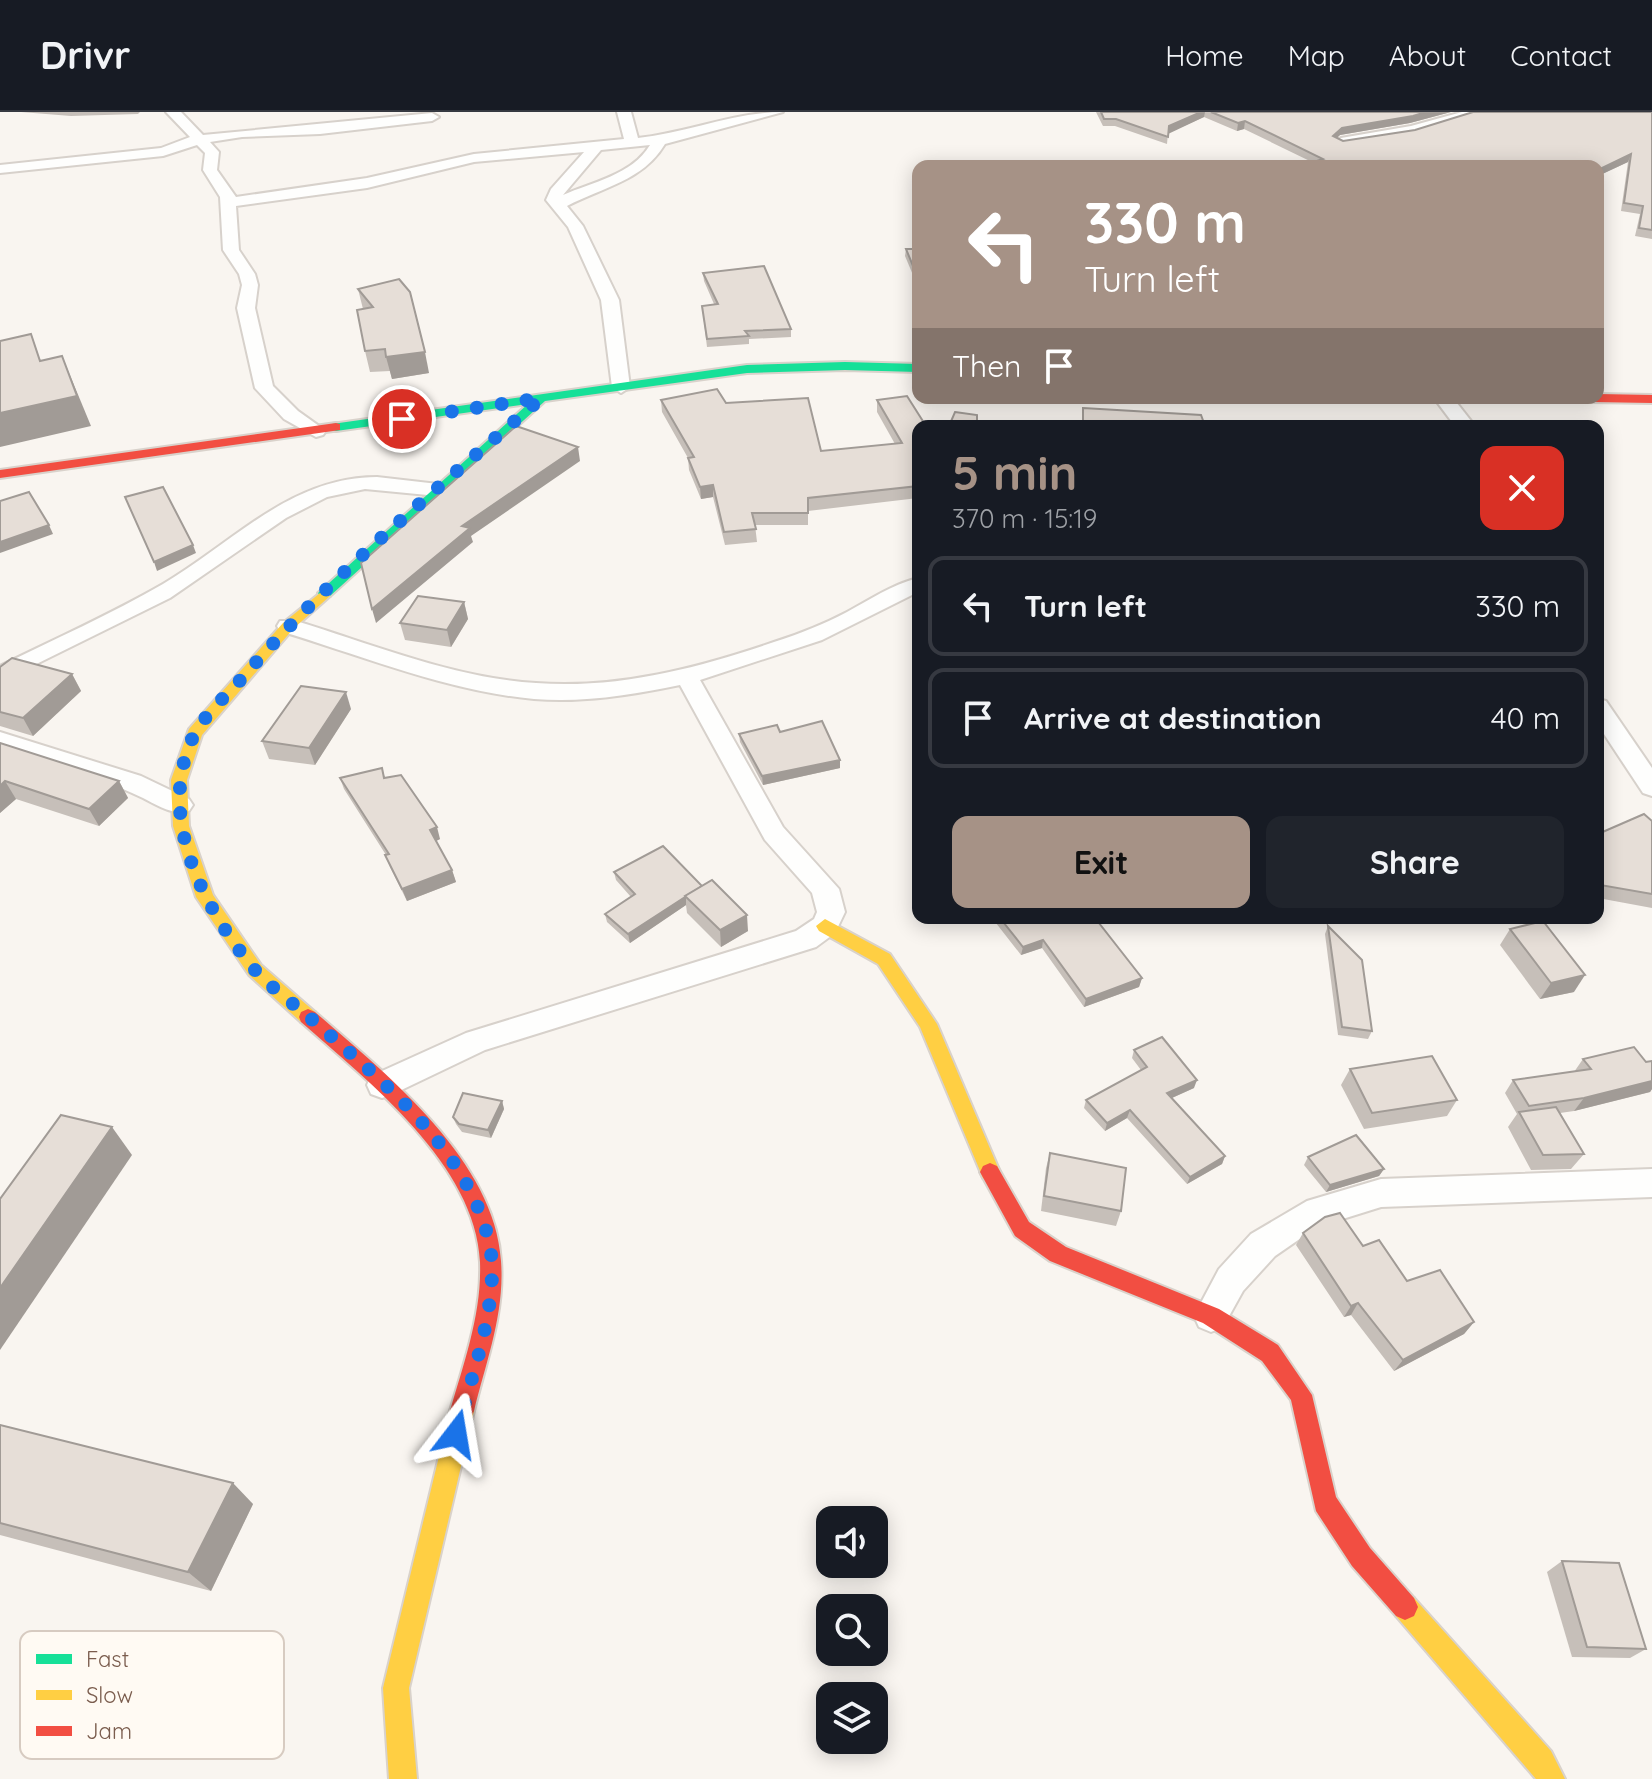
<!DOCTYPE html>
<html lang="en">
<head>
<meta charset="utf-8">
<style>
	:root { --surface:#171b24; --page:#20242c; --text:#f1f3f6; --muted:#9ea1a6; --line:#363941; --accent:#a69286 }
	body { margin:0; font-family:Quicksand,sans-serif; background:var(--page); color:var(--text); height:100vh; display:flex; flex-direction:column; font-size:30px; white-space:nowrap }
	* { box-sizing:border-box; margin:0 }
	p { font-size:26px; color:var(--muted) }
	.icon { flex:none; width:44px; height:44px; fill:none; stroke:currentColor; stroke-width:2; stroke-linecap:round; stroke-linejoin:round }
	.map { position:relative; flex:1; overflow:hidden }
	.panel { position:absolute; left:912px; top:308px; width:692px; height:504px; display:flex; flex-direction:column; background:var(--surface); border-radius:16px; box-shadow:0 4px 20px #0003 }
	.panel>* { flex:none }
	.hud { position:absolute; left:912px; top:48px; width:692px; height:244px; border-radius:16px; box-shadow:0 4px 20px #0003; background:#a69286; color:#fff; overflow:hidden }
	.tools { position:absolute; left:816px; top:1394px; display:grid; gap:16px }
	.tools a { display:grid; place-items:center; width:72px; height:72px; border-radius:16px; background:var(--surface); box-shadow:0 4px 20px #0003; font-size:40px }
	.pin { position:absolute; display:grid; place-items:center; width:68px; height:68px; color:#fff; margin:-34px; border:4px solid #fff; border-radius:50%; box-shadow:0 2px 8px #0007 }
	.me { position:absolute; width:88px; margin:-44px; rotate:14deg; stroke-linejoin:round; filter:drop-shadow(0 0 6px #0008) }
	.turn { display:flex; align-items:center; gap:28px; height:168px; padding:0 40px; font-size:36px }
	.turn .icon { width:104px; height:104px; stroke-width:2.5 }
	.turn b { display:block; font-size:56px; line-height:68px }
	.then { display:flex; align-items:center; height:76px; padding:0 40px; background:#0003; gap:16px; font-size:30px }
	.round { display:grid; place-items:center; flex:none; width:84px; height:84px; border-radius:16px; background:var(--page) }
	.headline { display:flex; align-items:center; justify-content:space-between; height:136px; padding:0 40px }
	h1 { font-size:48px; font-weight:800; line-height:60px; color:var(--accent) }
	.action { display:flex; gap:16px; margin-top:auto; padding:16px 40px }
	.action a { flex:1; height:92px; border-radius:16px; background:var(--accent); color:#111; font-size:32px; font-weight:800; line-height:92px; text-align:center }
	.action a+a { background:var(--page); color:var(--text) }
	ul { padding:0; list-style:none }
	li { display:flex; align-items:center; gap:24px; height:100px; margin:0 16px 12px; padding:0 24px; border:4px solid var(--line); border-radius:16px }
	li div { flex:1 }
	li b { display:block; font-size:30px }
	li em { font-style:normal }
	header { display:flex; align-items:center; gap:48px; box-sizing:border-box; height:112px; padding:0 40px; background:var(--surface); border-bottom:2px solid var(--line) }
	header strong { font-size:38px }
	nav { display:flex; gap:44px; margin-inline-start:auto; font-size:28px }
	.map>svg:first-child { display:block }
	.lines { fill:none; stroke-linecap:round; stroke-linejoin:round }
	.street-casing { stroke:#d7d1cb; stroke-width:4 }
	.fast-casing { stroke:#d9d2cb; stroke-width:4 }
	.slow-casing { stroke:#d9d2cb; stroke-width:4 }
	.jam-casing { stroke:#d9d2cb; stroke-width:4 }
	.street { fill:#fefefd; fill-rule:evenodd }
	.fast { fill:#16e098; fill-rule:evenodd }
	.slow { fill:#ffcf43; fill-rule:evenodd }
	.jam { fill:#f24e42; fill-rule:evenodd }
	.wall { fill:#c6bfb9 }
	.shaded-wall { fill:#a19b96 }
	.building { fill:#e6ded7; stroke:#a19b96; stroke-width:2 }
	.route { stroke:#1a73e8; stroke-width:14; stroke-dasharray:0 25.2 }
	.key { fill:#fffaf3; stroke:#d7cbc1; stroke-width:2 }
	.key-label { font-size:22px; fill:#7a5c4d }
</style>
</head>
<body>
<header>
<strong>Drivr</strong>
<nav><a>Home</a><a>Map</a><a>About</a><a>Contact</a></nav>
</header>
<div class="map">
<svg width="1652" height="1667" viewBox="0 0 1652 1667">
	<rect width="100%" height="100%" fill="#f9f5f0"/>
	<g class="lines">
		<defs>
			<g id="street">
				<path d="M166,0H181L203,23L432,1L439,5L432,9L320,22L242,25L210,30L219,40L217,58L236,85L367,66L474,42L624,27L617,0H631L638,26C687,21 734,0 783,0L665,32C643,69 603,75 567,94L583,114L619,188L630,275L621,281L612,275L601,188L568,115L546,88L551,77L584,40L474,50L367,76L236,94L239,138L255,162L258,173L255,196L273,274L298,299L326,319L323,323L316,325L284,307L255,276L237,196L242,173L239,162L223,138L220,85L203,58L205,41L197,33L163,44L0,61V53L161,36L190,25ZM650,33C632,63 592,70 563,83L601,38Z"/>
				<path d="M1462,0H1485L1412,22L1341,34L1334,30L1341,26L1411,14Z"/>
				<path d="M1434,286H1453L1475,314H1455Z"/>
				<path d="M377,365L438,372L448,378L438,384L365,377L327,385L286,406L170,486L0,570V554C55,527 111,502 163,472C233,431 290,365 377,365Z"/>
				<path d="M918,466V480L822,528L700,568L783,715L839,777L845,800L835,821L816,835L485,938L393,982L382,986L371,982L367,973L371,964L466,921L796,819L814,807L817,800L812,781L765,728L680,573C632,583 583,591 534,587C447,579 363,544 280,519L277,514L280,509H296C375,533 454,566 536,571C618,577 698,556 774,530C799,522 824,512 847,500C871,487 891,473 918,466Z"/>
				<path d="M1598,587L1606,589L1652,656V684L1643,681L1598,613Z"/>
				<path d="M0,620L141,664L189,687L193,693L189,699C173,704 157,693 143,686C98,664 47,652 0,637Z"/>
				<path d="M1652,1057V1085L1381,1095L1317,1115L1275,1144L1243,1179L1223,1215L1211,1220L1199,1215L1194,1204L1219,1157L1251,1122L1307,1089L1381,1067Z"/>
			</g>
			<path id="fast" d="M845,250L918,252V260L845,258L747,261L545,289L330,484H320L318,481L528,292L336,319L332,318V312L747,253Z"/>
			<g id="slow">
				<path d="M325,477L330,478V484L293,517L202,623L187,668L189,714L213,783L261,853L315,900L317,905L315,910H301L249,863L196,785L173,714L171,668L189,617L283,511Z"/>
				<path d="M825,807L890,842L937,912L1000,1060L997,1066L990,1069L983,1066L920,915L878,852L819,819L816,814Z"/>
				<path d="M462,1288L470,1291L474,1299L409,1576L417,1667H389L383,1576L450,1299L454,1291Z"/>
				<path d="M1405,1482L1414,1486L1551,1639L1565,1667H1536L1396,1504L1392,1495L1396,1486Z"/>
			</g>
			<g id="jam">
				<path d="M1598,282L1652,283V291L1593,290L1587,286H1598Z"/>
				<path d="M336,311L340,312V318L0,366V358Z"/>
				<path d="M308,897L315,900C385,961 495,1048 501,1149C505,1201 486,1250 474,1299L470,1307L462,1310L454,1307L450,1299C464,1250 482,1201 480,1150C476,1053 368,969 301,910L299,905L301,900Z"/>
				<path d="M990,1051L997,1054L1029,1110L1066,1135L1219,1197L1278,1233L1312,1283L1336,1385L1370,1436L1414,1486L1418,1495L1414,1504L1405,1508L1396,1504L1352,1454L1316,1399L1291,1288L1262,1249L1203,1211L1050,1149L1015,1124L980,1060L983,1054Z"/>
			</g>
		</defs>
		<use href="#street" class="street-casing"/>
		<use href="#fast" class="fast-casing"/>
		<use href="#slow" class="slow-casing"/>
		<use href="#jam" class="jam-casing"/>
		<use href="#street" class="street"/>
		<use href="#fast" class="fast"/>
		<use href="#slow" class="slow"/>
		<use href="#jam" class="jam"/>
	</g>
	<g class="wall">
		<path d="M21,0H140L138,2L71,4Z"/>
		<path d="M1096,0H1451L1410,11L1340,23L1337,26L1343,29L1652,0V127L1635,124L1640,102L1621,99L1628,50L1598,64V54H1316V52L1244,17L1237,19L1204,5L1168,21L1167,32L1115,14H1103Z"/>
		<path d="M906,137H918V175L905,144Z"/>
		<path d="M703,161L791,217V225L749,227V232L707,235L702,194L714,192L704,169Z"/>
		<path d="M358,177L429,261L392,267L390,259L370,260L365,239L363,197Z"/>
		<path d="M661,288L726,291L821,339L895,332L877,300V288L918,314V386L808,399V413H755L757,430L725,433L713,385L701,387L689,358L688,346L662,300Z"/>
		<path d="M918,403V422L913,420L914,408Z"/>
		<path d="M464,490L468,507L451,535L405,528L400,511Z"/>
		<path d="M0,555L72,562L81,579L33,624L0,614Z"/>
		<path d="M351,597L315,653L269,647L262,629Z"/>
		<path d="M780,620L840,648V656L763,673L740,630L739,622Z"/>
		<path d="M0,631L119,669L128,686L99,714L16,687L0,701Z"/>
		<path d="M382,656L385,666L440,727L436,729L452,758L456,770L407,789L390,755L385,743H386L344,677L340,666Z"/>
		<path d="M1652,709V796L1598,786V722Z"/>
		<path d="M614,760L702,774L748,819L721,835L687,801L686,793L630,831L607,810L605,802L631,785L616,768Z"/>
		<path d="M992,806H1041L1044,810L1142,866L1139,875L1084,895L1042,836L1021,843Z"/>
		<path d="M1328,814L1372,919L1368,927L1338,923L1325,822Z"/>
		<path d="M1510,817L1574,880L1540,887L1500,833Z"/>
		<path d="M1134,938L1194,976L1172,986L1225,1044L1222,1052L1187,1072L1127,1006L1105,1019L1084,996L1086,988L1141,958L1132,946Z"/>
		<path d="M1583,947L1652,949V977L1650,980L1574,999L1560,1001L1584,1042L1571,1057L1531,1058L1508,1015L1517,1002L1505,981L1513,968L1574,960Z"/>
		<path d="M1350,957L1457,988L1447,1004L1364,1017L1341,973Z"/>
		<path d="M502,989L504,997L491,1026L462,1020L456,1012L453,1005Z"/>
		<path d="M1050,1041L1121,1099L1116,1114L1041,1099L1046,1056Z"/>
		<path d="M1308,1045L1384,1057L1379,1064L1326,1080L1304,1053Z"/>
		<path d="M1303,1121L1363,1134L1407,1169L1474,1210L1464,1222L1394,1259L1351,1203L1344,1205L1296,1133Z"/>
		<path d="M0,1313L253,1392L211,1479L0,1423Z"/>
		<path d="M1562,1449L1646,1537L1630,1546L1572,1545L1547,1460Z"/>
	</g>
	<g class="shaded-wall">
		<path d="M1201,0H1205L1204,5L1168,22L1169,14Z"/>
		<path d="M1426,0H1451L1410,11L1340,23L1331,31L1333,24L1342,16Z"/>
		<path d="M1245,9L1244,17L1237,19L1238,11Z"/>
		<path d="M1631,42L1628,50L1598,64V58Z"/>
		<path d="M425,240L429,261L392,267L386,245Z"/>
		<path d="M62,244L91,314L0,335V301Z"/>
		<path d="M578,335L580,349L471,424L473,430L376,511L372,497L462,414Z"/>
		<path d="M713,373V385L701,387L700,375Z"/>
		<path d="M49,413L53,422L0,441V430Z"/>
		<path d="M193,433L196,441L157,459L154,450Z"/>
		<path d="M464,490L468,507L451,535L447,518Z"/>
		<path d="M72,562L81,579L33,624L23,606Z"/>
		<path d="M346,580L351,597L315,653L309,636Z"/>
		<path d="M840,648V656L763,673L762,664Z"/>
		<path d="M5,669L16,687L0,701V674Z"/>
		<path d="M119,669L128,686L99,714L89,697Z"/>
		<path d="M437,715L440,727L434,730L430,718Z"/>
		<path d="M452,758L456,770L407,789L402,777Z"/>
		<path d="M686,784V793L630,831L628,822Z"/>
		<path d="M747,803L748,819L721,835L720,818Z"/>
		<path d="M1043,828L1042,836L1021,843L1023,835Z"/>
		<path d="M1585,863L1574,880L1540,887L1551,871Z"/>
		<path d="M1142,866L1139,875L1084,895L1086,887Z"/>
		<path d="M1197,968L1194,976L1165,989L1167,981Z"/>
		<path d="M1652,969V977L1650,980L1574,999L1584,986Z"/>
		<path d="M502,989L504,997L491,1026L488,1018Z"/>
		<path d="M1130,998L1127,1006L1105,1019L1107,1011Z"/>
		<path d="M112,1015L132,1043L0,1238V1176Z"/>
		<path d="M1225,1044L1222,1052L1187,1072L1190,1065Z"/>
		<path d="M1384,1057L1379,1064L1326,1080L1330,1073Z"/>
		<path d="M1358,1191L1351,1203L1344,1205L1351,1194Z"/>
		<path d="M1474,1210L1464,1222L1394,1259L1403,1248Z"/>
		<path d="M233,1371L253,1392L211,1479L188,1460Z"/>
	</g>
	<g class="building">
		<path d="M1101,0H1201L1169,14L1168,25L1116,7H1104Z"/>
		<path d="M1211,0H1426L1413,4L1342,16L1333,24L1343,29L1415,18L1473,0H1652V118L1639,116L1643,94L1624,91L1631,42L1598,58V54H1328L1317,49L1323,47L1245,9L1238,11Z"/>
		<path d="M906,137H918V166Z"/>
		<path d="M764,154L791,217L745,219L749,224L707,227L702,194L718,192L703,161Z"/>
		<path d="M399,167L410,180L425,240L386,245L385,237L365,239L357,198L373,195L358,177Z"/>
		<path d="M31,222L40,249L62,244L77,284L0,301V229Z"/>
		<path d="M717,277L726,291L808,286L821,339L902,331L877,288L907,284L926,314H918V374L808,386V401H752L756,417L724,420L713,373L700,375L688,346L694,345L661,288Z"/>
		<path d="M1083,296L1201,303L1205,314H1083Z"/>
		<path d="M955,300L977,303V314H949Z"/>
		<path d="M516,314L578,335L462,414L470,416L372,497L361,451Z"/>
		<path d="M163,375L193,433L154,450L125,385Z"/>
		<path d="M29,380L49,413L0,430V389Z"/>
		<path d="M418,484L464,490L447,518L400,511Z"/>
		<path d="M12,546L72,562L23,606L0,600V555Z"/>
		<path d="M301,574L346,580L309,636L262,629Z"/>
		<path d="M822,609L840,648L762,664L739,622L777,613L780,620Z"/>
		<path d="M0,631L119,669L89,697L5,669L0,674Z"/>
		<path d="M382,656L384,666L401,663L437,715L430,718L452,758L402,777L385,743L389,742L340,666Z"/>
		<path d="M1644,702L1652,709V782L1600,773L1598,757V722Z"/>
		<path d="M663,734L702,774L628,822L605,802L635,782L614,760Z"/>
		<path d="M712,768L747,803L720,818L685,784Z"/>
		<path d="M1000,806H1041L1044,810L1052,806H1095L1142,866L1086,887L1043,828L1023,835Z"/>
		<path d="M1543,809L1585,863L1551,871L1510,817Z"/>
		<path d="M1328,814L1362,848L1372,919L1342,915Z"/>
		<path d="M1162,925L1197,968L1167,981L1225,1044L1190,1065L1130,998L1107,1011L1086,988L1147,955L1134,938Z"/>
		<path d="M1634,935L1646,950L1652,949V969L1584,986L1529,994L1513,968L1591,957L1583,947Z"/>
		<path d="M1432,944L1457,988L1372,1001L1350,957Z"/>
		<path d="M463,981L502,989L488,1018L459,1012L453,1005Z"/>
		<path d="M1556,995L1584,1042L1543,1043L1519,1000Z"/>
		<path d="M61,1003L112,1015L0,1176V1087Z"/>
		<path d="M1356,1023L1384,1057L1330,1073L1308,1045Z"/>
		<path d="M1050,1041L1126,1056L1121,1099L1044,1084Z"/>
		<path d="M1340,1101L1363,1134L1379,1128L1407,1169L1440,1158L1474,1210L1403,1248L1358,1191L1351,1194L1303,1121L1325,1105Z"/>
		<path d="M0,1313L233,1371L188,1460L0,1411Z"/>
		<path d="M1562,1449L1619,1451L1646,1537L1587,1535Z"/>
	</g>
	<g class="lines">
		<path class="route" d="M402,307L541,286C441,374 331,463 245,563C229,581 205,602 194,623C155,702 202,794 254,857C269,874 290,889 308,904C378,966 467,1034 489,1130C502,1185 470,1269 456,1322"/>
	</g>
	<rect x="20" y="1519" width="264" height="128" rx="12" class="key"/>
	<rect x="36" y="1542" width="36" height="10" fill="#16e098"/>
	<rect x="36" y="1578" width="36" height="10" fill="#ffcf43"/>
	<rect x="36" y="1614" width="36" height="10" fill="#f24e42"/>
	<g class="key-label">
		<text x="86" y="1555">Fast</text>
		<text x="86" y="1591">Slow</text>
		<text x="86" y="1627">Jam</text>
	</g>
</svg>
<div class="tools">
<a><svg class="icon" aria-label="sound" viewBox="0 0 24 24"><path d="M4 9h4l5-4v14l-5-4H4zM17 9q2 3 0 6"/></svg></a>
<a><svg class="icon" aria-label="search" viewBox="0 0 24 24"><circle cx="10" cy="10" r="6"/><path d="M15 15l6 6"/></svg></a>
<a><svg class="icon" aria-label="layers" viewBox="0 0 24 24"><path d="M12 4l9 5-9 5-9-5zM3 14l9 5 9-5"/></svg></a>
</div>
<div class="pin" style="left:402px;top:307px;background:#d93025"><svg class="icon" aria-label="arrive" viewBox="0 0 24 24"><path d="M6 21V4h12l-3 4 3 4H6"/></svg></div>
<svg class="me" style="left:456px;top:1322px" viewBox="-20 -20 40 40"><path d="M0-17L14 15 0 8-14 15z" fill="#1a73e8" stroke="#fff" stroke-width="4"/></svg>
<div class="hud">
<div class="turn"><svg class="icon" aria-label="left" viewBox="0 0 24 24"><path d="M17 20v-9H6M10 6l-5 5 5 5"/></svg><div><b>330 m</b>Turn left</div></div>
<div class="then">Then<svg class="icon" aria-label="arrive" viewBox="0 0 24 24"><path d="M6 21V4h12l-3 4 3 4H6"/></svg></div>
</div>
<section class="panel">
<div class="headline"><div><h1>5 min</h1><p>370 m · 15:19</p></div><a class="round" style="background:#d93025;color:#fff"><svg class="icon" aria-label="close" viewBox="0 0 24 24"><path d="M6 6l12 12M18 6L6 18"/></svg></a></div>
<ul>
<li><svg class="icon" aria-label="left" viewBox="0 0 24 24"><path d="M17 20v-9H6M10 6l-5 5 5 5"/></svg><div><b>Turn left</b></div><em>330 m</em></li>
<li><svg class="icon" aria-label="arrive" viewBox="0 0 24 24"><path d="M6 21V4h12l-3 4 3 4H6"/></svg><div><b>Arrive at destination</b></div><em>40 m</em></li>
</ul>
<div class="action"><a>Exit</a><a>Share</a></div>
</section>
</div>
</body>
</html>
